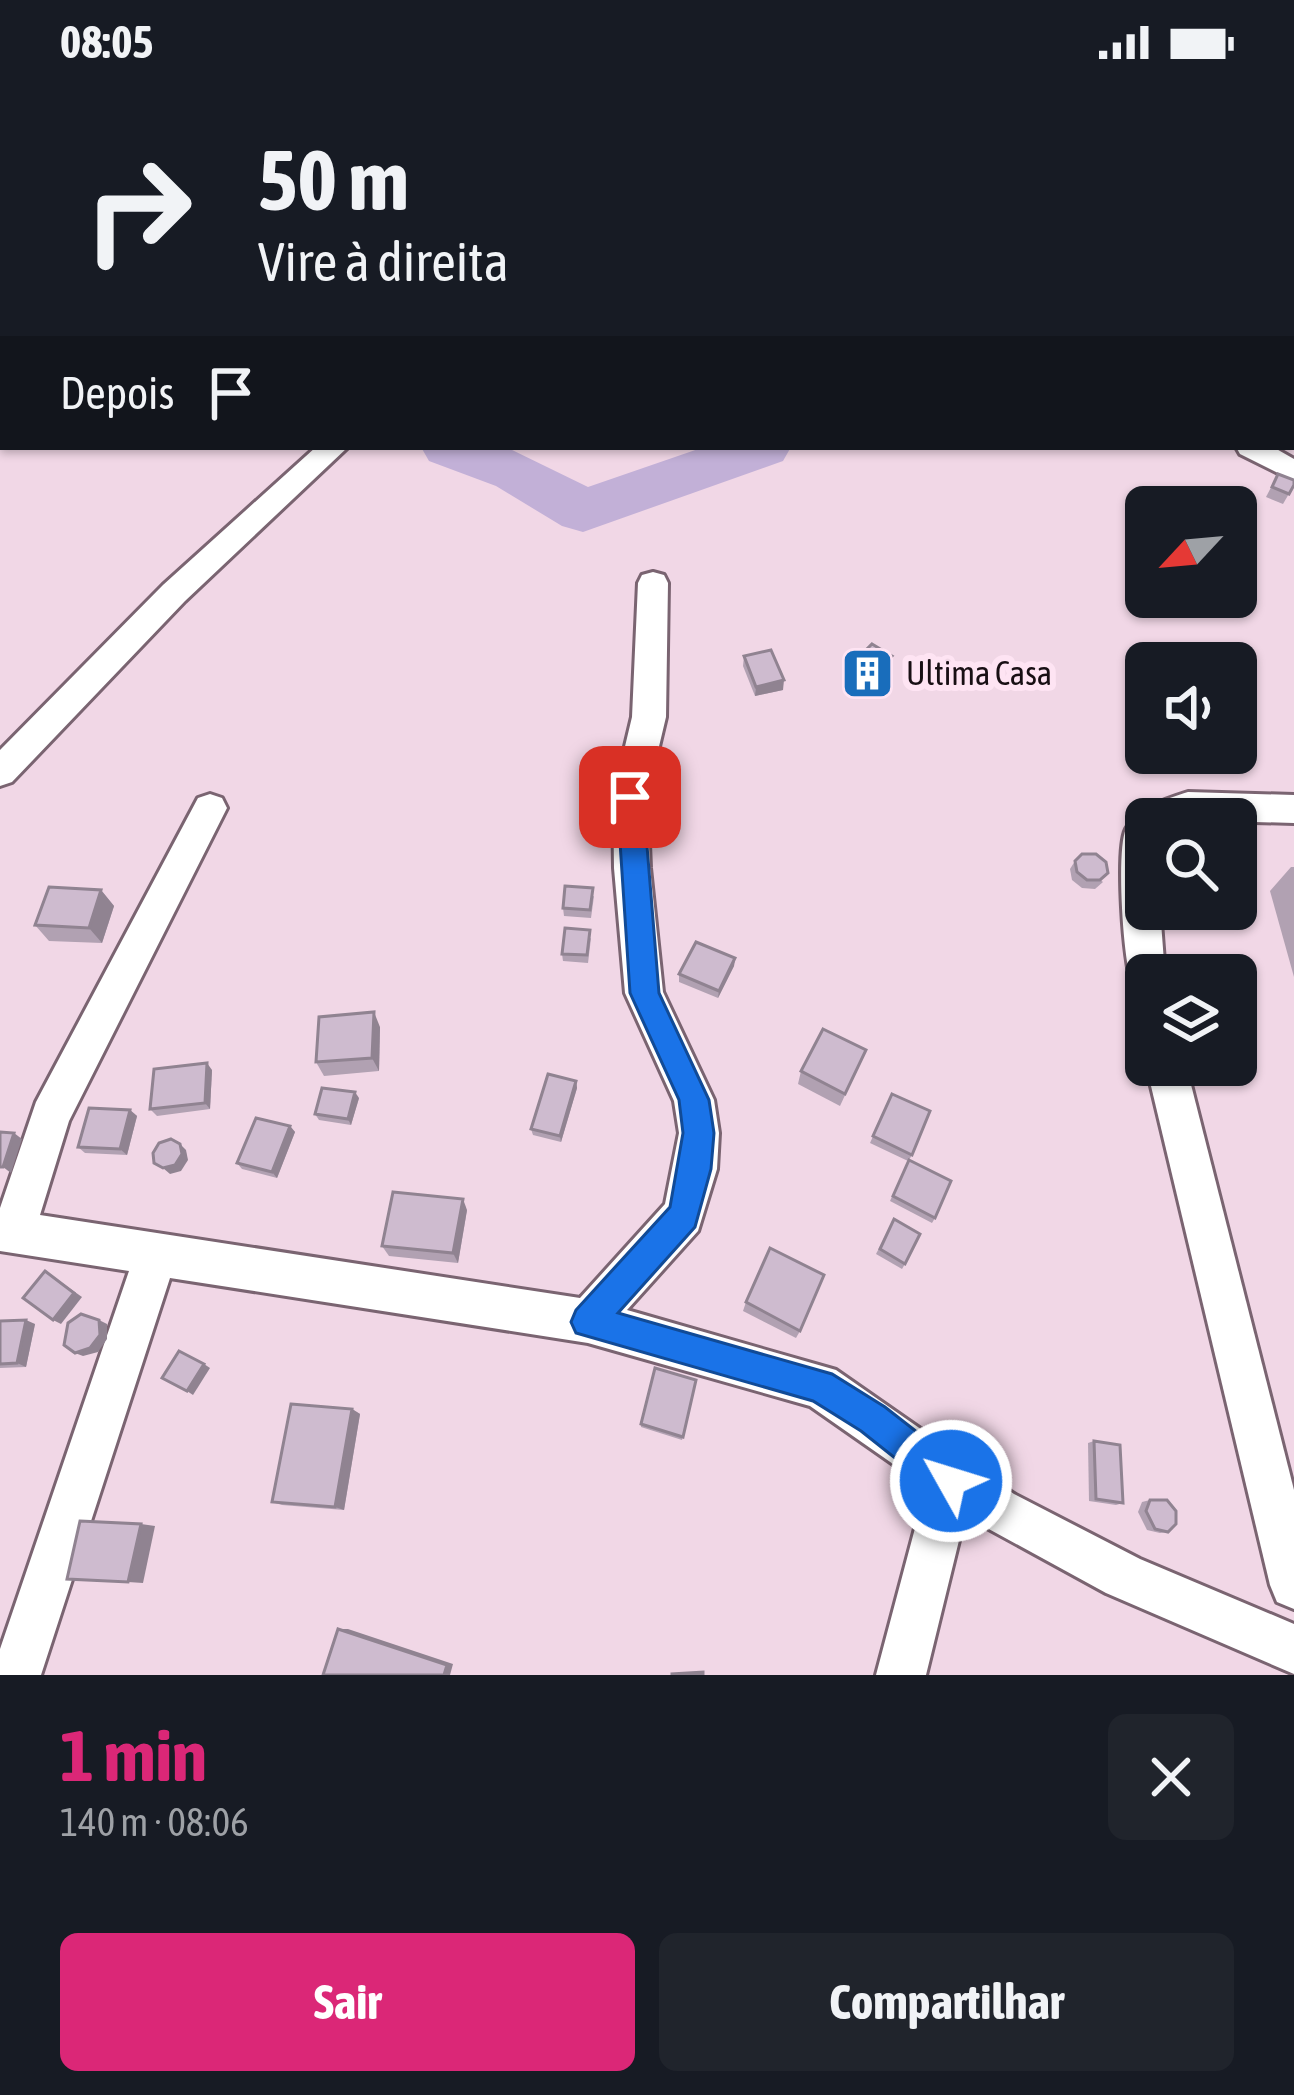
<!DOCTYPE html>
<html lang="pt">
<head>
<meta charset="utf-8">
<style>
	:root { --surface:#171b24; --page:#20242c; --text:#f1f3f6; --muted:#9ea1a6; --accent:#db2777 }
	body { margin:0; font-family:"Asap Condensed",sans-serif; background:var(--page); color:var(--text); height:100vh; display:flex; flex-direction:column; font-size:45px; white-space:nowrap }
	* { box-sizing:border-box; margin:0 }
	p { font-size:39px; color:var(--muted) }
	.icon { flex:none; width:66px; height:66px; fill:none; stroke:currentColor; stroke-width:2; stroke-linecap:round; stroke-linejoin:round }
	.map { position:relative; height:1591px; overflow:hidden }
	.panel { display:flex; flex-direction:column; background:var(--surface); flex:1 }
	.panel>* { flex:none }
	.hud { position:absolute; left:0px; top:0px; width:1296px; height:366px; box-shadow:0 3px 9px #0004; background:#171b24; color:var(--text); overflow:hidden }
	.needle { width:78px; rotate:244deg }
	.buttons { position:absolute; left:1125px; top:402px; display:grid; gap:24px }
	.buttons a { display:grid; place-items:center; width:132px; height:132px; border-radius:18px; background:var(--surface); box-shadow:0 3px 9px #0004; font-size:60px }
	.pin { position:absolute; display:grid; place-items:center; width:102px; height:102px; color:#fff; margin:-51px; border-radius:24px; box-shadow:0 6px 18px #0006 }
	.me { position:absolute; width:132px; margin:-66px; rotate:309deg; stroke-linejoin:round; filter:drop-shadow(0 0 9px #0008) }
	.turn { display:flex; align-items:center; gap:42px; height:252px; padding:0 60px; font-size:54px }
	.turn .icon { width:156px; height:156px; stroke-width:2.5 }
	.turn b { display:block; font-size:84px; line-height:102px }
	.then { display:flex; align-items:center; height:114px; padding:0 60px; background:#0003; gap:24px; font-size:45px }
	.round { display:grid; place-items:center; flex:none; width:126px; height:126px; border-radius:18px; background:var(--page) }
	.head { display:flex; align-items:center; justify-content:space-between; height:204px; padding:0 60px }
	h1 { font-size:72px; font-weight:700; line-height:90px; color:var(--accent) }
	.button { display:flex; gap:24px; margin-top:auto; padding:24px 60px }
	.button a { flex:1; height:138px; border-radius:18px; background:var(--accent); color:#fff; font-size:48px; font-weight:700; line-height:138px; text-align:center }
	.button a+a { background:var(--page); color:var(--text) }
	.status { display:flex; justify-content:space-between; align-items:center; height:84px; padding:0 60px; background:var(--surface); direction:ltr }
	.status svg { height:33px; fill:currentColor }
	.map>svg:first-child { display:block }
	.lines { fill:none; stroke-linecap:round; stroke-linejoin:round }
	.river { fill:#c2b0d7; fill-rule:evenodd }
	.minor-casing { stroke:#7a6471; stroke-width:6 }
	.minor { fill:#fff; fill-rule:evenodd }
	.wall { fill:#b1a1b2 }
	.shaded-wall { fill:#908391 }
	.building { fill:#cebbcf; stroke:#908391; stroke-width:3 }
	.route { fill:#1a73e8; stroke:#114b97; stroke-width:3 }
	.labels { text-anchor:middle; stroke-width:12; stroke-linejoin:round; paint-order:stroke }
	.poi-label { font-size:33px; fill:#180f14; stroke:#fee4f3; text-anchor:start }
</style>
</head>
<body>
<div class="status"><b>08:05</b><svg viewBox="0 0 49 12"><path d="M0 12V9h3v3zM5 12V6h3v6zM10 12V3h3v9zM15 12V0h3v12zM26 1h20v11H26zM47 4h2v5h-2z"/></svg></div>
<div class="map">
<svg width="1294" height="1591" viewBox="0 0 1294 1591">
	<rect width="100%" height="100%" fill="#f1d7e6"/>
	<g class="lines">
		<g class="river">
			<rect x="1293" y="45" width="1" height="29"/>
			<path d="M0,195L3,196V228L0,227Z"/>
			<path d="M421,363H506L588,403L704,363H791L783,377L583,448L562,442L496,402L429,377Z"/>
		</g>
		<defs>
			<g id="minor">
				<path d="M1294,303V322H1293V303Z"/>
				<path d="M316,363H348L185,517L12,698L0,702V666L163,501Z"/>
				<path d="M1236,363H1273L1294,375V397L1240,370Z"/>
				<path d="M653,488L664,491L668,499L666,633L647,713L650,784L663,908L714,1016L719,1049L717,1085L698,1147L627,1226L836,1286L1014,1410L1140,1475L1294,1540V1590L1106,1509L965,1432L926,1591H876L926,1403L810,1322L588,1259L170,1194L41,1591H0V1565L129,1187L0,1167V1124L36,1018L198,714L210,710L222,714L227,724L69,1037L40,1131L580,1214L665,1120L679,1049L674,1017L625,909L614,784L613,713L632,633L638,499L642,491Z"/>
				<path d="M1188,708L1294,711V739L1146,735V825H1160L1165,891H1146V908L1133,903C1123,881 1116,765 1126,745C1137,724 1166,715 1188,708Z"/>
				<path d="M1146,981H1186L1294,1406V1525L1277,1518L1270,1501Z"/>
			</g>
		</defs>
		<use href="#minor" class="minor-casing"/>
		<use href="#minor" class="minor"/>
	</g>
	<g class="wall">
		<path d="M1278,390L1294,401L1283,420L1266,413Z"/>
		<path d="M744,572L783,606L755,612L743,582Z"/>
		<path d="M892,572L890,581L864,608L844,596L846,586Z"/>
		<path d="M1075,777L1103,798L1095,805L1082,804L1072,796L1070,785Z"/>
		<path d="M1291,783H1294V893L1270,807Z"/>
		<path d="M101,806L114,822L102,859L49,857L35,841Z"/>
		<path d="M594,812L591,834L564,832L563,824Z"/>
		<path d="M591,854L588,879L563,877L562,870Z"/>
		<path d="M735,874L734,882L718,914L679,898V890Z"/>
		<path d="M380,943L379,987L324,992L316,978Z"/>
		<path d="M866,966L840,1022L798,1000L801,987Z"/>
		<path d="M212,986L210,1025L157,1032L150,1025Z"/>
		<path d="M576,997L577,1004L561,1058L533,1051L531,1045Z"/>
		<path d="M892,1010L912,1071L909,1076L935,1134L932,1139L890,1117L908,1077L870,1059Z"/>
		<path d="M359,1014L351,1041L319,1036L315,1030Z"/>
		<path d="M130,1026L137,1032L127,1071L85,1069L78,1063Z"/>
		<path d="M290,1042L295,1048L277,1094L242,1085L237,1079Z"/>
		<path d="M467,1126L458,1179L389,1172L382,1162Z"/>
		<path d="M894,1135L905,1180L902,1185L876,1170Z"/>
		<path d="M746,1218L800,1247L796,1254L743,1227Z"/>
		<path d="M0,1237L35,1240L26,1283L0,1284Z"/>
		<path d="M696,1296L682,1356L641,1343V1340Z"/>
		<path d="M352,1325L360,1330L344,1426L282,1421L272,1418Z"/>
		<path d="M1094,1357L1123,1419L1116,1421L1089,1417L1088,1359Z"/>
		<path d="M1150,1416L1168,1448L1160,1449L1147,1446L1138,1428L1142,1418Z"/>
	</g>
	<g class="shaded-wall">
		<path d="M892,572L890,581L864,608L866,598Z"/>
		<path d="M784,596L783,606L755,612L756,603Z"/>
		<path d="M101,806L114,822L102,859L89,844Z"/>
		<path d="M735,874L734,882L718,914L719,907Z"/>
		<path d="M374,928L380,943L379,987L372,974Z"/>
		<path d="M207,979L212,986L210,1025L205,1019Z"/>
		<path d="M576,997L577,1004L561,1058L560,1052Z"/>
		<path d="M355,1008L359,1014L351,1041L348,1035Z"/>
		<path d="M130,1026L137,1032L127,1071L120,1065Z"/>
		<path d="M290,1042L295,1048L277,1094L272,1088Z"/>
		<path d="M14,1049L22,1055L11,1089L3,1083Z"/>
		<path d="M180,1060L186,1066L188,1076L181,1087L170,1090L163,1084Z"/>
		<path d="M463,1115L467,1126L458,1179L453,1169Z"/>
		<path d="M45,1187L82,1213L61,1240L53,1236Z"/>
		<path d="M26,1236L35,1240L26,1283L17,1279Z"/>
		<path d="M99,1236L107,1240V1255L98,1268L83,1272L75,1269Z"/>
		<path d="M204,1280L210,1284L193,1311L187,1307Z"/>
		<path d="M352,1325L360,1330L344,1426L335,1423Z"/>
		<path d="M141,1440L155,1442L143,1499L128,1498Z"/>
		<path d="M338,1545H348L453,1580L450,1591H444Z"/>
	</g>
	<g class="building">
		<path d="M1278,390L1294,396V401L1289,410L1272,403Z"/>
		<path d="M872,560L892,572L866,598L846,586Z"/>
		<path d="M771,566L784,596L756,603L744,572Z"/>
		<path d="M1082,770H1096L1106,778L1108,789L1100,796H1087L1077,788L1075,777Z"/>
		<path d="M565,802L593,804L590,826L563,824Z"/>
		<path d="M49,803L101,806L89,844L35,841Z"/>
		<path d="M565,844L590,846L587,871L562,870Z"/>
		<path d="M696,858L735,874L719,907L679,890Z"/>
		<path d="M374,928L372,974L316,978L319,933Z"/>
		<path d="M823,945L866,966L845,1010L801,987Z"/>
		<path d="M207,979L205,1019L150,1025L154,985Z"/>
		<path d="M548,990L576,997L560,1052L531,1045Z"/>
		<path d="M322,1004L355,1008L348,1035L315,1030Z"/>
		<path d="M892,1010L930,1027L912,1071L873,1052Z"/>
		<path d="M89,1024L130,1026L120,1065L78,1063Z"/>
		<path d="M256,1034L290,1042L272,1088L237,1079Z"/>
		<path d="M0,1048L14,1049L3,1083H0Z"/>
		<path d="M171,1055L180,1060L182,1070L175,1081L163,1084L154,1079L153,1069L159,1059Z"/>
		<path d="M909,1076L951,1097L935,1134L893,1112Z"/>
		<path d="M393,1108L463,1115L453,1169L382,1162Z"/>
		<path d="M894,1135L920,1150L905,1180L880,1165Z"/>
		<path d="M770,1164L824,1191L800,1247L746,1218Z"/>
		<path d="M45,1187L74,1209L53,1236L23,1214Z"/>
		<path d="M81,1230L99,1236L100,1251L90,1264L75,1269L64,1261L68,1239Z"/>
		<path d="M26,1236L17,1279L0,1280V1237Z"/>
		<path d="M179,1267L204,1280L187,1307L162,1294Z"/>
		<path d="M655,1284L696,1296L683,1353L641,1340Z"/>
		<path d="M291,1320L352,1325L335,1423L272,1418Z"/>
		<path d="M1094,1357L1120,1361L1123,1419L1096,1415Z"/>
		<path d="M1150,1416H1167L1176,1427V1440L1168,1448L1155,1445L1146,1427Z"/>
		<path d="M80,1437L141,1440L128,1498L67,1495Z"/>
		<path d="M338,1545L447,1581L444,1591H323Z"/>
		<path d="M703,1588V1591H672V1590Z"/>
	</g>
	<path class="route" d="M630,703L643,713L659,909L709,1016L714,1049L711,1085L695,1143L618,1229L832,1290L885,1323L963,1384L969,1397L963,1409L951,1414L939,1409L861,1347L813,1317L576,1249L571,1238L576,1226L670,1123L683,1049L679,1016L630,909L617,713Z"/>
	<defs>
		<symbol id="building-square" viewBox="-11 -11 22 22"><rect x="-9" y="-9" width="18" height="18" rx="4" fill="#196dbb" stroke="#fee4f3"/><path d="M-4-6H4V6H1V3H-1V6H-4ZM-2.5-4.3h1.7v1.8h-1.7ZM.8-4.3h1.7v1.8H.8ZM-2.5-1h1.7V.8h-1.7ZM.8-1h1.7V.8H.8Z" fill="#fff"/></symbol>
	</defs>
	<g fill-rule="evenodd">
		<use href="#building-square" x="838" y="560" width="59" height="59"/>
	</g>
	<g class="labels">
		<g class="poi-label">
			<text x="906" y="601">Ultima Casa</text>
		</g>
	</g>
</svg>
<div class="buttons">
<a><svg class="needle" viewBox="-14 -14 28 28"><path d="M0-13l5 13h-10z" fill="#e53935"/><path d="M0 13l5-13h-10z" fill="#9ea1a6"/></svg></a>
<a><svg class="icon" aria-label="sound" viewBox="0 0 24 24"><path d="M4 9h4l5-4v14l-5-4H4zM17 9q2 3 0 6"/></svg></a>
<a><svg class="icon" aria-label="search" viewBox="0 0 24 24"><circle cx="10" cy="10" r="6"/><path d="M15 15l6 6"/></svg></a>
<a><svg class="icon" aria-label="layers" viewBox="0 0 24 24"><path d="M12 4l9 5-9 5-9-5zM3 14l9 5 9-5"/></svg></a>
</div>
<div class="pin" style="left:630px;top:713px;background:#d93025"><svg class="icon" aria-label="arrive" viewBox="0 0 24 24"><path d="M6 21V4h12l-3 4 3 4H6"/></svg></div>
<svg class="me" style="left:951px;top:1397px" viewBox="-20 -20 40 40"><circle r="17" fill="#1a73e8" stroke="#fff" stroke-width="3"/><path d="M0-11L8 9 0 5-8 9z" fill="#fff"/></svg>
<div class="hud">
<div class="turn"><svg class="icon" aria-label="right" viewBox="0 0 24 24"><path d="M7 20v-9h11M14 6l5 5-5 5"/></svg><div><b>50 m</b>Vire à direita</div></div>
<div class="then">Depois<svg class="icon" aria-label="arrive" viewBox="0 0 24 24"><path d="M6 21V4h12l-3 4 3 4H6"/></svg></div>
</div>
</div>
<section class="panel">
<div class="head"><div><h1>1 min</h1><p>140 m · 08:06</p></div><a class="round"><svg class="icon" aria-label="close" viewBox="0 0 24 24"><path d="M6 6l12 12M18 6L6 18"/></svg></a></div>
<div class="button"><a>Sair</a><a>Compartilhar</a></div>
</section>
</body>
</html>
